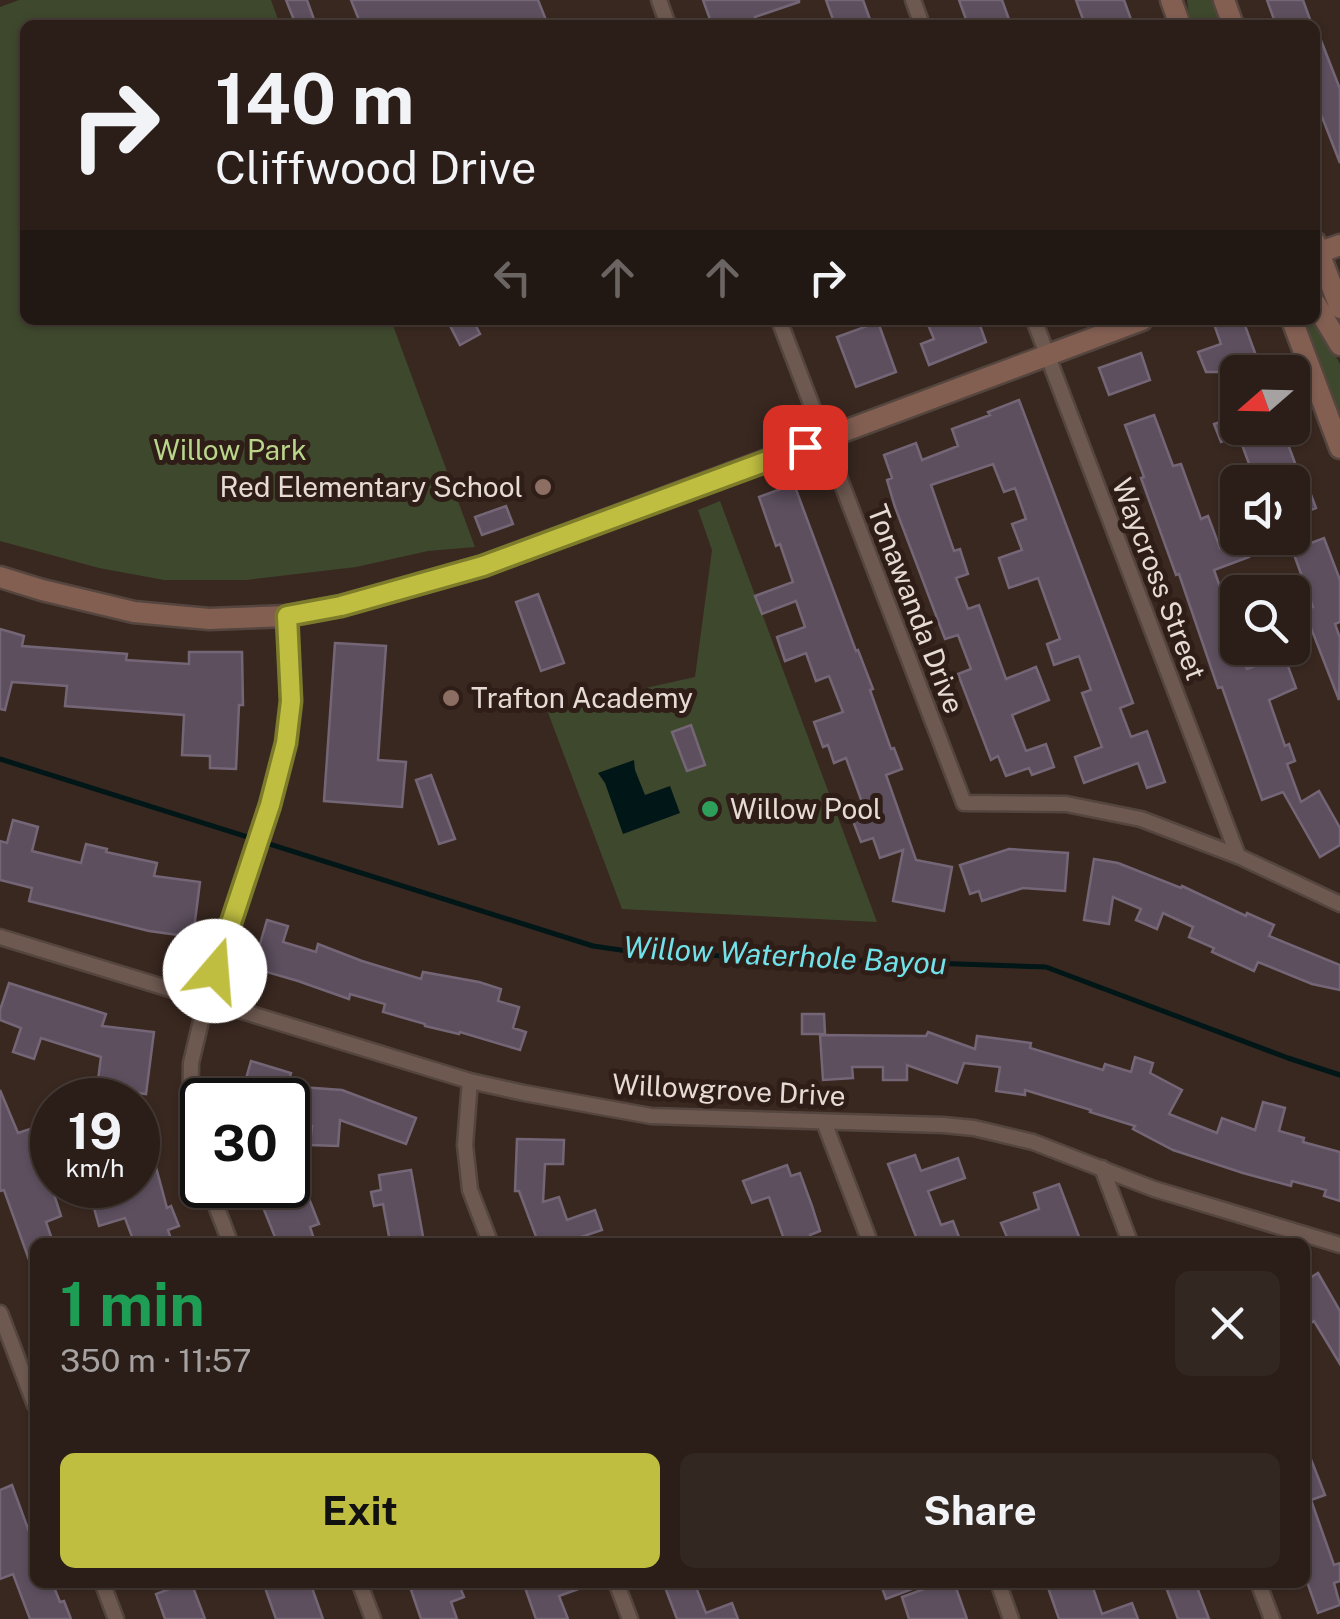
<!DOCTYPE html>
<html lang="en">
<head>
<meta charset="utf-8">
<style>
	:root { --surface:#2b1e18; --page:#332721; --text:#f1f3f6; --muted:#a6a2a2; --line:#473c37; --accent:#c0be41 }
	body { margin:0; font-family:"Public Sans",sans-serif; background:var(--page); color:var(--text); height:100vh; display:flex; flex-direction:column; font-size:38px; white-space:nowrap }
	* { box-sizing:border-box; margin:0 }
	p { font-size:32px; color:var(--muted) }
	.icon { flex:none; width:55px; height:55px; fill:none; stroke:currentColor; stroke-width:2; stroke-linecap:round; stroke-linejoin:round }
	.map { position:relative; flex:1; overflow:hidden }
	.drawer { position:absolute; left:30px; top:1238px; width:1280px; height:350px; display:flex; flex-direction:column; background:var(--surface); border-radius:15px; box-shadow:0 2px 8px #0004,0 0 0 2px var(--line) }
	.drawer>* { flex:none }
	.guide { position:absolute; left:20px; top:20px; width:1300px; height:305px; border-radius:15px; box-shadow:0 2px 8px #0004,0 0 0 2px var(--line); background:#2b1e18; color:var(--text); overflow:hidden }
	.needle { width:65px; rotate:250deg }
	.tools { position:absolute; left:1220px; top:355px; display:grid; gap:20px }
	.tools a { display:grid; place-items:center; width:90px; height:90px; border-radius:15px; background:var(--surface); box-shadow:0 2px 8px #0004,0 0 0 2px var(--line); font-size:50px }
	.speed { position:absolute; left:30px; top:1078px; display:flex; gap:20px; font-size:50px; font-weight:700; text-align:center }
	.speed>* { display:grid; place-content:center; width:130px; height:130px; border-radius:50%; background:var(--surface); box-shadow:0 2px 8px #0004,0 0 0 2px var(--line); line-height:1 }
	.speed small { font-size:25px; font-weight:400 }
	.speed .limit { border:5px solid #111; border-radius:15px; background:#fff; color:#111 }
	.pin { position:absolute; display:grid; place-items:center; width:85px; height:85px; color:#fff; margin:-42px; border-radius:20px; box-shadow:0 5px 15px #0006 }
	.me { position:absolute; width:110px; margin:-55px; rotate:18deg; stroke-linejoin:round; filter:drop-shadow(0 0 8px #0008) }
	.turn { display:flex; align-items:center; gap:35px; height:210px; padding:0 30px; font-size:45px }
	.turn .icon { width:130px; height:130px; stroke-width:2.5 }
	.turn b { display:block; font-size:70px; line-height:85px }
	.lanes { display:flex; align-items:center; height:95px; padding:0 30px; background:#0003; justify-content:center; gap:50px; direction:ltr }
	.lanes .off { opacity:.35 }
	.round { display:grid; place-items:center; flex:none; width:105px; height:105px; border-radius:15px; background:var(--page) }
	.overview { display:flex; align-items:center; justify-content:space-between; height:170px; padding:0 30px }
	h1 { font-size:60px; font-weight:700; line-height:75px; color:#1e9e55 }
	.primary-button { display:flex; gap:20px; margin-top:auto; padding:20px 30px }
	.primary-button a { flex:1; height:115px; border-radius:15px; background:var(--accent); color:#111; font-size:40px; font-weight:700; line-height:115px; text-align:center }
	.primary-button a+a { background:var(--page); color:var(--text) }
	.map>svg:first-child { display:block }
	.green { fill:#3e482d }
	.water { fill:#011617 }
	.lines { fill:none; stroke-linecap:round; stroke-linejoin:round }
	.stream { stroke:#011617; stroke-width:5 }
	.building { fill:#5d4f5e; stroke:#746676; stroke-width:2.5 }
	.street-casing { stroke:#54453e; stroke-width:19 }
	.secondary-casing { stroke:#54453e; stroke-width:25 }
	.street { stroke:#6d5950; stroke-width:14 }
	.secondary { stroke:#835f52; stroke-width:20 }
	.route-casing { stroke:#7d7c2a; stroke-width:25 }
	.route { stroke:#c0be41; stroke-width:18 }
	.education-dot { fill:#8d6e63; stroke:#2f1e17; stroke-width:4 }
	.leisure-dot { fill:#2e9e5b; stroke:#2f1e17; stroke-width:4 }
	.labels { text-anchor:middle; stroke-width:10; stroke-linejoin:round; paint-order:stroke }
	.park-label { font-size:28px; fill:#b9d68a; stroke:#2f1e17 }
	.poi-label { font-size:28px; fill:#e7dbd6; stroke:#2f1e17; text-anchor:start }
	.street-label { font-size:28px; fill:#e7dbd6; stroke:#2f1e17 }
	.water-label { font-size:30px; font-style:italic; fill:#71e2e9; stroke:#2f1e17 }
</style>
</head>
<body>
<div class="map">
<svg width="1340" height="1619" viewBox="0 0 1340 1619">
	<rect width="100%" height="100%" fill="#392820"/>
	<g class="green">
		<path d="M19,0H271L280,25H25V320H391L475,547L428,551L356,567L246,580H164L99,568L0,541V7Z"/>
		<path d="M1187,0H1212L1221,25H1190Z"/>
		<path d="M1315,318L1340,364V422L1302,320Z"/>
		<path d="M720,501L877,922L622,909L547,710L695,677L712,550L698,510Z"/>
	</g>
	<path class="water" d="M634,760L635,770L645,795L670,786L680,813L623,834L605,783L598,773Z"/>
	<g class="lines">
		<path class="stream" d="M0,759L593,946L641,953L1046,967L1288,1058L1340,1075"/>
	</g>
	<g class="building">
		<path d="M286,0H307L316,25H296Z"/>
		<path d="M351,0H538L548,25H361Z"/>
		<path d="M703,0H799V2L755,17L758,25H712Z"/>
		<path d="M826,0H863L872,25H835Z"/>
		<path d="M959,0H1002L1011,25H968Z"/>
		<path d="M1076,0H1124L1133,25H1085Z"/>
		<path d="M1267,0H1303L1312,25H1276Z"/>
		<path d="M1315,25L1340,89V163L1322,117L1315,120Z"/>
		<path d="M447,320H473L480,334L460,345Z"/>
		<path d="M926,320H978L986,342L929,365L921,344L934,339Z"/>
		<path d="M1225,320H1243L1262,372H1238L1236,413L1221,372H1206L1198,352L1221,344L1214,324Z"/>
		<path d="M878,322L896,372L856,387L837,337Z"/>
		<path d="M1141,353L1150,380L1109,395L1099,368Z"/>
		<path d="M1019,400L1133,703L1120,708L1131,737L1147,731L1165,782L1147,788L1138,763L1084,783L1075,757L1102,747L1082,693L1091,690L1079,656L1054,665L1047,644L1060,639L1038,578L1009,588L999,558L1022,550L1012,524L1026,519L1015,488L1004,492L993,464L931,485L954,551L960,549L968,574L956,578L968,609L979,605L1006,679L1036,667L1049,700L1012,715L1026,751L1046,744L1054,767L1032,775L1029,768L1006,776L998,756L991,760L958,674L971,669L958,635L945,639L895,507L887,480L892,478L884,455L916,443L922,460L958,446L952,429L990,415L988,412Z"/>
		<path d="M1154,415L1173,466L1181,464L1201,519L1208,516L1220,548L1243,540L1249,557L1214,570L1230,615L1228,616L1238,648H1239L1247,669L1284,655L1296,688L1269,700L1285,746L1289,744L1295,761L1287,764L1301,802L1319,791L1340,828V845L1320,857L1283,792L1262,800L1222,687L1218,688L1179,574L1176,575L1141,478L1144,477L1125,425Z"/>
		<path d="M1238,416V436L1221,442L1214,424Z"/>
		<path d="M1282,428L1302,482H1269L1267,476L1255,480L1241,442Z"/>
		<path d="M794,484L856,651L858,650L873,689L870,690L891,749L894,748L902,769L886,775L916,860L952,867L944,911L893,901L903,850L880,858L873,838L861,842L853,821L867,816L846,758L834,763L828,745L823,747L814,722L843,712L829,676L816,681L806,653L785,661L777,637L805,627L796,601L762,614L755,596L793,582L780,544L776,546L759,497Z"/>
		<path d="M1307,484L1316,508L1300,514L1311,543L1324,538L1340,580V622L1335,624L1340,638L1339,700L1304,610L1313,607L1288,538H1292V489Z"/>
		<path d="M506,506L513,524L482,535L475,517Z"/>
		<path d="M538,594L564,663L541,671L516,602Z"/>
		<path d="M0,629L24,636L22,646L127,654L126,660L189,664V652H242L243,705H239L236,769L210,768V756L182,755L184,715L65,706L67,686L12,682L5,710L0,709Z"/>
		<path d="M335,643L386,646L378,760L406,762L402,807L324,801Z"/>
		<path d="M691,725L705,765L687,771L672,732Z"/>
		<path d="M431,775L455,839L439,844L416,780Z"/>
		<path d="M13,820L38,827L32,851L81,863L86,844L107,849L106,852L157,863L154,876L200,882L193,937L149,931L29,901L32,888L0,880V841L7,843Z"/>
		<path d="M1009,849L1068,853L1065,891L1023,888L982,901L979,891L970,894L960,865Z"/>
		<path d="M1094,859L1118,863L1181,888L1182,886L1246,916L1247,913L1274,925L1269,936L1340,965V990L1312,984L1258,962L1254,971L1212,952L1214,948L1189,937L1193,927L1163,913L1157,929L1136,920L1141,909L1113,897L1109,924L1084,920Z"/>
		<path d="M267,920L288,926L283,942L316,952L318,944L362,961L421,979L423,972L479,982L501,989L498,1001L519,1007L513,1028L526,1032L520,1050L460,1032L459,1034L425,1026V1024L383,1012L385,1004L350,994L349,999L298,981L253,968Z"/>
		<path d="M9,983L106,1014L102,1026L154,1032L146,1094L97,1088L101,1057L41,1038L34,1059L13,1052L21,1028L0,1020V1010Z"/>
		<path d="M802,1014H824L825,1034H802Z"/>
		<path d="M928,1032L975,1049L977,1036L1031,1043L1030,1048L1103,1070L1105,1064L1131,1072L1135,1057L1153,1063L1150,1073L1182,1090L1169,1114L1217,1133L1222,1118L1255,1130L1263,1102L1285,1108L1279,1131L1304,1138L1303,1142L1340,1152V1201L1324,1196L1326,1190L1292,1181L1291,1186L1243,1173L1173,1150L1133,1129L1135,1126L1090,1112L1091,1110L1025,1090V1095L996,1091L1000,1067L964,1063L957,1083L907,1065V1080H883V1067H852L853,1078L823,1080L820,1035L926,1036Z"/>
		<path d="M251,1061L291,1073L287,1086L342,1090L416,1118L406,1144L340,1120L338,1146L310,1145L312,1126L295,1125L297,1100H240Z"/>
		<path d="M0,1090L18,1133L33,1128L55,1187L52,1188L61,1216L46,1222L53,1242H35V1271H33L4,1190L0,1191Z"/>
		<path d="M517,1139L564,1140L563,1164H545L543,1202L559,1197L567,1220L595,1210L602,1230L578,1238L580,1242H538L519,1191H515Z"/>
		<path d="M915,1155L921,1171L958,1158L965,1178L928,1191L941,1225L953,1221L961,1242H918L888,1164Z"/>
		<path d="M153,1156L167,1208L171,1206L179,1226L168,1230L172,1242H134L125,1218L99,1226L94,1208L130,1197L127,1185H138V1160Z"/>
		<path d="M293,1158L319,1224L310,1227L315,1242H277L254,1185H291V1187Z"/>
		<path d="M787,1165L791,1176L800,1173L812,1206L820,1231L810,1235L813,1242H785L769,1197L752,1203L743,1181Z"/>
		<path d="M411,1170L424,1242H390L383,1204L374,1206L371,1192L381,1190L379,1175Z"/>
		<path d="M1059,1184L1081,1242H1009L1001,1223L1039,1209L1034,1193Z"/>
		<path d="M1318,1273L1340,1311V1364L1314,1321L1305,1327V1281Z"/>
		<path d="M1305,1444L1325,1495L1311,1500L1334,1565L1340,1563V1581L1334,1583L1340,1605L1318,1613L1305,1576Z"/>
		<path d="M12,1485L35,1548V1582H52L60,1602L64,1601L71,1619H30L13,1574L0,1579V1490Z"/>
		<path d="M188,1582H191L205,1619H165L156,1594Z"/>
		<path d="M263,1582H310L323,1619H276Z"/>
		<path d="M431,1582H458L464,1597L451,1602L457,1619H421L411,1590Z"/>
		<path d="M523,1582H592V1584L559,1596L568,1619H536Z"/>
		<path d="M663,1582H694L706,1613L732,1603L738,1619H677Z"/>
		<path d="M880,1582H926V1584L886,1599Z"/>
		<path d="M943,1582H954L967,1619H909L902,1597Z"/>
		<path d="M1046,1582H1091L1102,1614L1132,1603L1138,1619H1059Z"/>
		<path d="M1164,1582H1195L1209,1619H1178Z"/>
	</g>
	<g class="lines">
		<defs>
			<g id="street">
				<path d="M659,0L668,25"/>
				<path d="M913,0L922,25"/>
				<path d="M779,320L964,803L1066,804L1141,819L1238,856L1340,904"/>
				<path d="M1034,320L1238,856"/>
				<path d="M0,937L470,1081L524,1093L651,1116L943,1125L974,1128L1033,1142L1154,1189L1340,1245"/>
				<path d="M470,1081L465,1145L470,1190L490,1242"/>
				<path d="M824,1122L870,1242"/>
				<path d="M1102,1168L1130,1242"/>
				<path d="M202,1171L190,1119L191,1063L206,1000L271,805L287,743L291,701L287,616"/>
				<path d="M208,1185L230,1242"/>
				<path d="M0,1313L35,1405"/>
				<path d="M102,1582L116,1619"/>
				<path d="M359,1582L373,1619"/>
				<path d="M616,1582L630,1619"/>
				<path d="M998,1582L1011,1619"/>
				<path d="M1258,1582L1272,1619"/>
			</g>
			<g id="secondary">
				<path d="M1171,0L1180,25"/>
				<path d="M1224,0L1233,25"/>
				<path d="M1315,242L1340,308"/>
				<path d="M1315,254L1340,245"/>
				<path d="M1315,303L1340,345"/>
				<path d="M1292,320L1340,448"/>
				<path d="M0,577L42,590L134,612L209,619L287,616L341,606L483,566L1142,320"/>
			</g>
		</defs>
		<use href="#street" class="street-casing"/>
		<use href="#secondary" class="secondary-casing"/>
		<use href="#street" class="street"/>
		<use href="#secondary" class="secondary"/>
	</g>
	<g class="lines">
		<defs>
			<path id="route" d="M215,971L270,805L286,743L291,701L287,616L341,606L483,566L805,447"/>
		</defs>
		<use href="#route" class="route-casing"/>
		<use href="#route" class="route"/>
	</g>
	<g class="education-dot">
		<circle cx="543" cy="487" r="10"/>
		<circle cx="451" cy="698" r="10"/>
	</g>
	<circle class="leisure-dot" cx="710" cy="809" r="10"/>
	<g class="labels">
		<g class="park-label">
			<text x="230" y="460">Willow Park</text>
		</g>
		<g class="poi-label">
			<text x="523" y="497" text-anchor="end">Red Elementary School</text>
			<text x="471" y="708">Trafton Academy</text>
			<text x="730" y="819">Willow Pool</text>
		</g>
		<g class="street-label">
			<text transform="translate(1159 579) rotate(69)" y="10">Waycross Street</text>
			<text transform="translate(916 609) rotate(69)" y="10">Tonawanda Drive</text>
			<text transform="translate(729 1090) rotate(3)" y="10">Willowgrove Drive</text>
		</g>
		<g class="water-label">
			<text transform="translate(785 956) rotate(3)" y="10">Willow Waterhole Bayou</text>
		</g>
	</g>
</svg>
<div class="tools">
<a><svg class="needle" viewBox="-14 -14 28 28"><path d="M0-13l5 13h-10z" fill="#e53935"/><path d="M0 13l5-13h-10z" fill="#a6a2a2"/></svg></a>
<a><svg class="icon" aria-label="sound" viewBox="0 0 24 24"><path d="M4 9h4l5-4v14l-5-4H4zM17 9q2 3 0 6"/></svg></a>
<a><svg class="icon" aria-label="search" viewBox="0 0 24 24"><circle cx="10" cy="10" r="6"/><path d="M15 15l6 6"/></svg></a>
</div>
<div class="speed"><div>19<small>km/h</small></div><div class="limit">30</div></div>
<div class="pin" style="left:805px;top:447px;background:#d93025"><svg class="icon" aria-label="arrive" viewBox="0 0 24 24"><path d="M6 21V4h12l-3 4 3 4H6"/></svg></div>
<svg class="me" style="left:215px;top:971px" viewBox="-20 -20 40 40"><circle r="19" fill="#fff"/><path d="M0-13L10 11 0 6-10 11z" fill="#c0be41"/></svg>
<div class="guide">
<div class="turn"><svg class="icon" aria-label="right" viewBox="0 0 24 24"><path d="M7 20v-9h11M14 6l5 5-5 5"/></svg><div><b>140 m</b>Cliffwood Drive</div></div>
<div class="lanes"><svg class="icon off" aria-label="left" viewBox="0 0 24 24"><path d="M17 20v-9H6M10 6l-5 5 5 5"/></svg><svg class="icon off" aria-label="ahead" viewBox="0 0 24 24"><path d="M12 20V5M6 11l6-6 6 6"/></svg><svg class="icon off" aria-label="ahead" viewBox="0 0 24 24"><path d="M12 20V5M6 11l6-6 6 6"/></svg><svg class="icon" aria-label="right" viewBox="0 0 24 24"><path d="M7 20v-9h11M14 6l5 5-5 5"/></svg></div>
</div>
<section class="drawer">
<div class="overview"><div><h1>1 min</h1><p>350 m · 11:57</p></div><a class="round"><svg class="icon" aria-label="close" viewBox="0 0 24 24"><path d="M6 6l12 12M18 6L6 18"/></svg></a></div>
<div class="primary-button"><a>Exit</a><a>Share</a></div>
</section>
</div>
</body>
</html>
